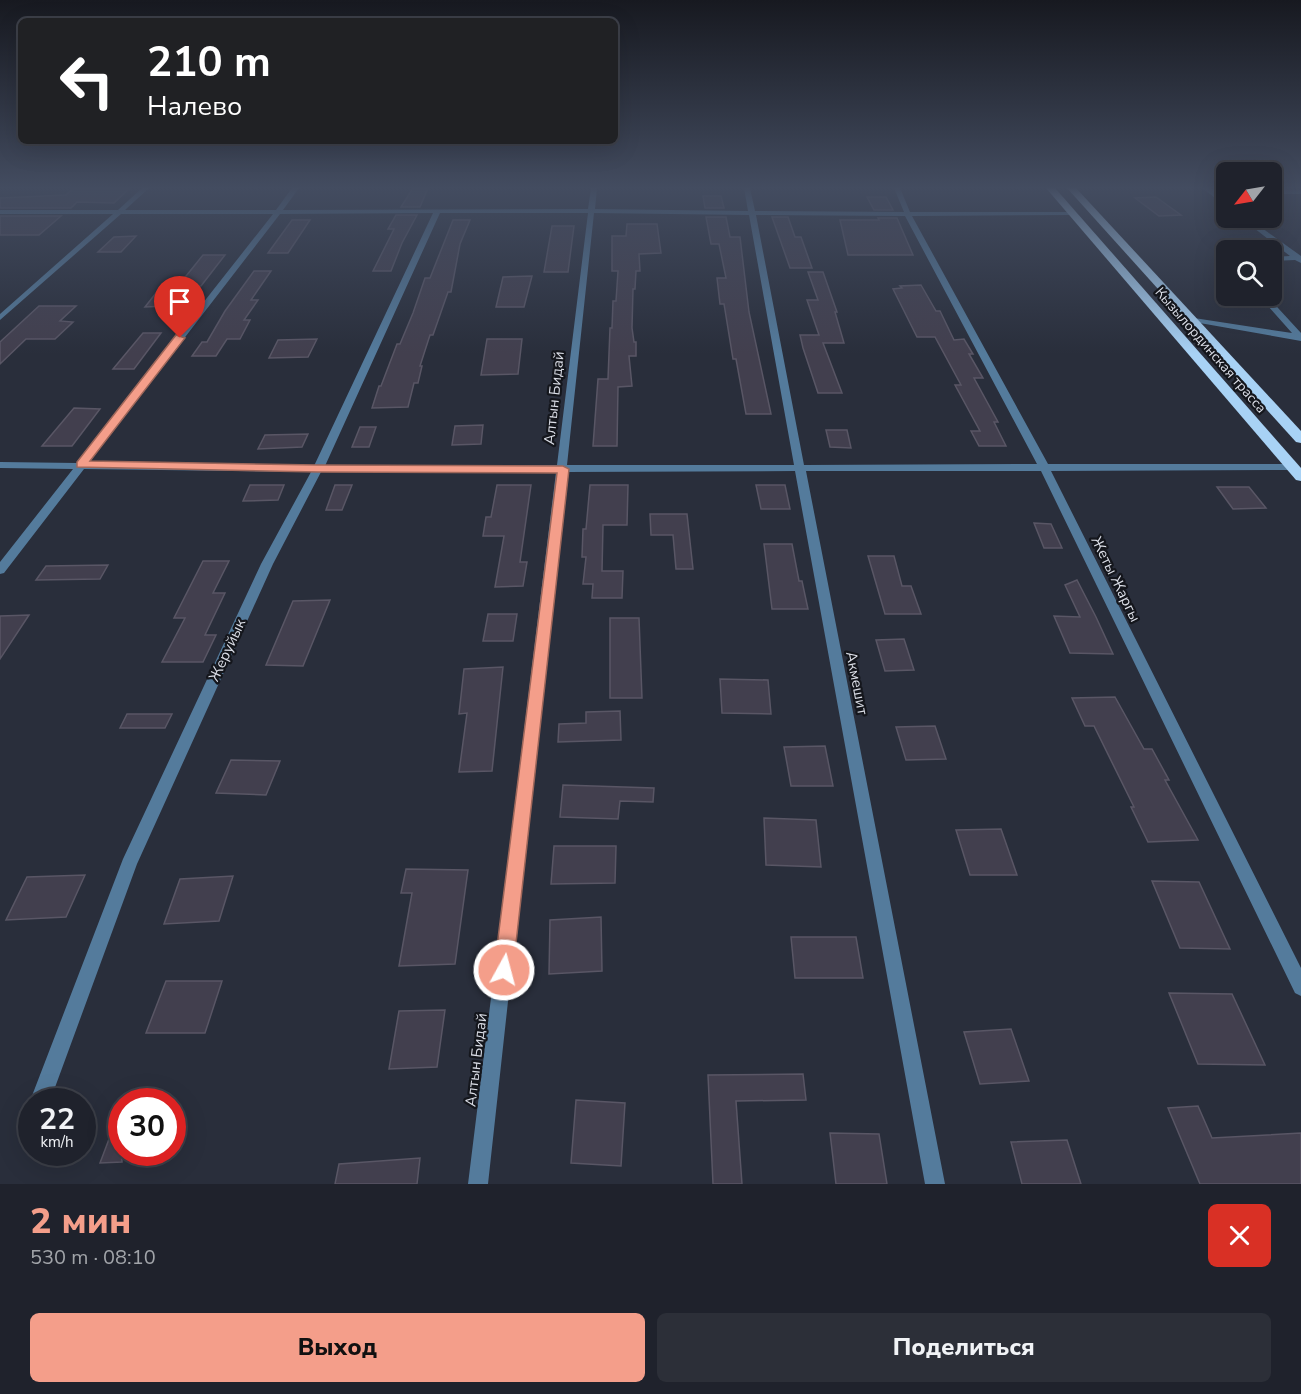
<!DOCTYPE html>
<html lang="ru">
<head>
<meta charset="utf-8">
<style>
	:root { --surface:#1f222c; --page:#2c2f38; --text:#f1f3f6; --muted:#a1a4a9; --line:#3c3f48; --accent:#f49e8a }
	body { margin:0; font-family:"Nunito Sans",sans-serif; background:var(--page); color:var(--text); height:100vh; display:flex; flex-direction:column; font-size:22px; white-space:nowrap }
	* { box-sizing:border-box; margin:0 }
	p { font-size:20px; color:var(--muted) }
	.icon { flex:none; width:33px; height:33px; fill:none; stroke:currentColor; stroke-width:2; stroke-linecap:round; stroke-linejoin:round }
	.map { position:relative; height:1184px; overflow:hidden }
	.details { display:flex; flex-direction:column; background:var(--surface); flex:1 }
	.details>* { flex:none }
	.top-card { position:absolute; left:18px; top:18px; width:600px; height:126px; border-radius:9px; box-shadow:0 6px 24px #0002,0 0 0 2px var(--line); background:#202124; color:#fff; overflow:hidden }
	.needle { width:39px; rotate:239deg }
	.tools { position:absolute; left:1216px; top:162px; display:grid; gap:12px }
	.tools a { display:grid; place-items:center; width:66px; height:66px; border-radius:9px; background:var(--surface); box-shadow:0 6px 24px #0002,0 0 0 2px var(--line); font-size:30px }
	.speed { position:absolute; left:18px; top:1088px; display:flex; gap:12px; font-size:30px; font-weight:700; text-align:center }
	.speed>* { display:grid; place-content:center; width:78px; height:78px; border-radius:50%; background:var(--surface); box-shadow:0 6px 24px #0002,0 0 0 2px var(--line); line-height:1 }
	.speed small { font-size:15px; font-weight:400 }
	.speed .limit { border:9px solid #d22; background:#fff; color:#111 }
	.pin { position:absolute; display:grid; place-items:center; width:51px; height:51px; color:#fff; margin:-62px -26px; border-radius:50% 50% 50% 0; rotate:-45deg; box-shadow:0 0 6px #0007 }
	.pin .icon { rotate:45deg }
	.me { position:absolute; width:66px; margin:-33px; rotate:7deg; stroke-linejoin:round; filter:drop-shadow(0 0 4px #0008) }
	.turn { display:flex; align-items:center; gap:21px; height:126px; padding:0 30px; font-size:27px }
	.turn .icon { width:78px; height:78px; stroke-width:2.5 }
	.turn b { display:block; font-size:42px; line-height:51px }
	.round { display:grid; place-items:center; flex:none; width:63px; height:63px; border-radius:9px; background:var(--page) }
	.headline { display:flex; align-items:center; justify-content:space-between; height:102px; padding:0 30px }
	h1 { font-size:36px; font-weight:800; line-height:45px; color:var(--accent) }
	.primary-button { display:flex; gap:12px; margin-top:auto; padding:12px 30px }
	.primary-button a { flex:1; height:69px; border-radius:9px; background:var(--accent); color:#111; font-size:24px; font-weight:800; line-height:69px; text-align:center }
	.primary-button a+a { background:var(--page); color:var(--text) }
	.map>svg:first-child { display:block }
	.building { fill:#423f4e; stroke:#595665; stroke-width:1.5 }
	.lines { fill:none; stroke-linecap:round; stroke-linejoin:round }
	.minor { fill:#547b9c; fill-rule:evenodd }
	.trunk { fill:#a8d2f5; fill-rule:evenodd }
	.route { fill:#f49e8a; stroke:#9f675a; stroke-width:1.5 }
	.labels { text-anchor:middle; stroke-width:4.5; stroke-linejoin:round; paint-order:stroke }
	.far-street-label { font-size:14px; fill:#dbdee7; stroke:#14161c }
	.street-label { font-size:15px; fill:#dbdee7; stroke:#14161c }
</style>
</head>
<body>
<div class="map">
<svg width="1301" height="1184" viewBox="0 0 1301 1184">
	<rect width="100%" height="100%" fill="#292e3b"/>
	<g class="building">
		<path d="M74,188H130L114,203L77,202L71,208H0V198L66,195Z"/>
		<path d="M413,188H428L420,207H401Z"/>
		<path d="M703,196H721L724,208H705Z"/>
		<path d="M867,197H886L893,210H874Z"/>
		<path d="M1156,197L1181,215L1159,216L1135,198Z"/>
		<path d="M396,215H417L402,243L391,271H373L394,229H388Z"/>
		<path d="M0,216H61L39,235H0Z"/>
		<path d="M706,217H726L730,237H740L749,312L771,414H746L736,359H733L724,304H720L717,278H726L719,244H711Z"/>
		<path d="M772,217H788L795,237H801L812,268H790Z"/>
		<path d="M878,218H897L913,255H848L840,220H879Z"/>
		<path d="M292,220H310L288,253H268Z"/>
		<path d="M453,220H470L460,244L451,292H448L433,335H430L420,366H422L418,383H414L408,407L372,408L379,386H381L397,344H400L413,313L425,278H430Z"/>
		<path d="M627,224H657L661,253L639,254L640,271H636L635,289H633L632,328L634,342H636V356H629L632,386L618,387L617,446H593L598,379H608L610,328H612L613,301H616L618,271H612V236H626Z"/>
		<path d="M552,226H574L568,272H544Z"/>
		<path d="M136,236L121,252H98L114,237Z"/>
		<path d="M203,255H225L201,286H178Z"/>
		<path d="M254,271H271L251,300H258L244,320H250L240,339H227L216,356H192L202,342H207L225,311Z"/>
		<path d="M808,272H823L837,312H835L844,343H823L842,393H818L803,348L800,335H819L807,300H818Z"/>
		<path d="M532,276L524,307H496L503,277Z"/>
		<path d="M921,285L936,311H940L954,340L964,339L973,354H969L983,378H974L998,422H994L1006,446H979L971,431H980L955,385H961L935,337H917L893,289L902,288L900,286Z"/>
		<path d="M179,292L168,306L145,307L156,293Z"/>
		<path d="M39,306H76L60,321L73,322L55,339H26L0,364V342Z"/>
		<path d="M143,333H161L134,369H113Z"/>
		<path d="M317,339L308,357L269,358L278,340Z"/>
		<path d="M487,339H522L518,374L481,375Z"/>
		<path d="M74,408L100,409L72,446H42Z"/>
		<path d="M483,425L481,444L452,445L455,426Z"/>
		<path d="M360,427H376L369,447H352Z"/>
		<path d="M826,430H847L851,448L830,447Z"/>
		<path d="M308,434L302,447L258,449L265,435Z"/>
		<path d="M250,485H284L278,500L243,501Z"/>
		<path d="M335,485H352L342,510H326Z"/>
		<path d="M497,485H531L520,562H527L523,586L495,587L504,536H483L486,517H491Z"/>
		<path d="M590,485H628L627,525H603L602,571H623L622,598H592L593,584H583L586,557H582L583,529H586Z"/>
		<path d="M756,485H785L790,509H761Z"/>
		<path d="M1217,487H1249L1266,508L1233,509Z"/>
		<path d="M650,514H687L693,569H676L673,535H651Z"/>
		<path d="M1034,523L1051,524L1062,548H1044Z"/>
		<path d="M764,544H792L799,581H802L808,609H772Z"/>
		<path d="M868,556H894L902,586H911L921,614H885Z"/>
		<path d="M203,561H229L213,593H225L205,635H216L203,662H162L185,618H174Z"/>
		<path d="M108,565L100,579L36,580L46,566Z"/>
		<path d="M1077,580L1096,617L1113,654L1070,653L1054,616L1080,617L1065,585Z"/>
		<path d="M330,600L303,666L266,665L293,601Z"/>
		<path d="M488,614H517L513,641H483Z"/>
		<path d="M29,615L0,659V616Z"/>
		<path d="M610,618H639L642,698H610Z"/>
		<path d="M904,639L914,670L885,671L876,640Z"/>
		<path d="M503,667L492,771L459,772L467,713L459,714L464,669Z"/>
		<path d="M720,679L768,680L771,714L722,713Z"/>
		<path d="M1115,697L1144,749H1152L1169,780H1165L1198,840L1148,842L1131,807H1134L1094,726H1085L1072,698Z"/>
		<path d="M620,711L621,740L558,742L559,724L586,723V712Z"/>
		<path d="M127,714H172L165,728H120Z"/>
		<path d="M935,726L946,759L906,760L896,727Z"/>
		<path d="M825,746L833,786H791L784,747Z"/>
		<path d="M231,760L280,761L266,795L216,793Z"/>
		<path d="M563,785L654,788L653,802L620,801L618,819L560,817Z"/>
		<path d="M764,818L816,820L821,867L766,865Z"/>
		<path d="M1001,829L1017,875H970L956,830Z"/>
		<path d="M554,846H616L615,883L551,884Z"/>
		<path d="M406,869L468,870L455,964L399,966L412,893H401Z"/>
		<path d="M85,875L66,917L6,920L27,877Z"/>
		<path d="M233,876L219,921L164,924L180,879Z"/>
		<path d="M1152,881L1199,882L1230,949L1180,948Z"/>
		<path d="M601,917L602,971L549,974L550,920Z"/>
		<path d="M791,937H856L863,978H795Z"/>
		<path d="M166,981H222L205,1033H146Z"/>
		<path d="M1169,993L1232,994L1265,1065L1198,1064Z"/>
		<path d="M445,1010L437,1067L389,1069L399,1011Z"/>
		<path d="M1011,1029L1029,1081L980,1084L964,1032Z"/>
		<path d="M803,1074L806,1100L736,1101L742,1184H713L708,1075Z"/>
		<path d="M576,1100L625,1103L621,1166L571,1163Z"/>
		<path d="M1198,1106L1212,1138L1301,1133V1184H1200L1168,1108Z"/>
		<path d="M120,1110L122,1162L100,1163Z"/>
		<path d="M830,1133L879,1134L887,1184H836Z"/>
		<path d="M1067,1140L1081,1184H1022L1011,1142Z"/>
		<path d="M420,1158L417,1184H335L339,1164Z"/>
	</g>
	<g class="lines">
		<g class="minor">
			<path d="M142,188H149L125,210H276L292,188H299L283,210L588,209L591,188H597L595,209L748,211L744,188H750L755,211L904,212L894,188H900L910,212H1074V214L1072,215L912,216L1048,464H1293L1298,467L1293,470L1051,471L1301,968V996L1295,993L1041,471H806L945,1184H925L795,471L566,472L488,1184H468L556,472H321L273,564L137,864L50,1101H32V1104L30,1101L123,859L261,564L311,472L84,469L4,573L0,574V562L73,469L0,468V462L77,463L273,214H121L0,320V314L113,214H0V210H118ZM433,213L314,466L88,463L280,214ZM440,213H588L557,465L325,466ZM594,213L749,215L794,465H567ZM756,215L905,216L1037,464L804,465Z"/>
			<path d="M1202,188L1227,190V194H1217L1227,202V207Z"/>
			<rect x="1272" y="190" width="29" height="4"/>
			<path d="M1241,218H1248L1301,256V263L1295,260L1272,261V257L1290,256Z"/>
			<path d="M1259,296H1267L1301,333V341L1194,322L1190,320L1194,318L1292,333Z"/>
			<path d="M32,1113V1134L30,1135L23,1132L20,1125L23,1118Z"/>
		</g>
		<g class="trunk">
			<path d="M1046,188H1055L1301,468V481L1296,480Z"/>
			<path d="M1067,188H1076L1301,431V443L1296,442Z"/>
		</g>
	</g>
	<linearGradient id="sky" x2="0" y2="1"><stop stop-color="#171920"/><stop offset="0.53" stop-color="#434c60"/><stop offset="1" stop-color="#434c60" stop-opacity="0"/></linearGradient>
	<rect width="1301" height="354" fill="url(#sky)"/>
	<path class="route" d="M176,335L185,338L90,461L318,465L563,466L569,469L513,970L510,977L504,979L497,977L494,970L557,473L318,472L77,467V462Z"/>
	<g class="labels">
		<g class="far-street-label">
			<text transform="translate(1211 350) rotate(49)" y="5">Кызылординская трасса</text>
		</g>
		<g class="street-label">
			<text transform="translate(554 398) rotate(-84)" y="5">Алтын Бидай</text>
			<text transform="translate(1116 579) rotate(64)" y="5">Жеты Жаргы</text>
			<text transform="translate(227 650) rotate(-65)" y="5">Жеруйык</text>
			<text transform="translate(857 683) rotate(79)" y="5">Акмешит</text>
			<text transform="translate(476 1060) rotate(-83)" y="5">Алтын Бидай</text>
		</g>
	</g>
</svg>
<div class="tools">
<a><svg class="needle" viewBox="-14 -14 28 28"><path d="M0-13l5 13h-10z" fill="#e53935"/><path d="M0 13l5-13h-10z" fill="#a1a4a9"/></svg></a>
<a><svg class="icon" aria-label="search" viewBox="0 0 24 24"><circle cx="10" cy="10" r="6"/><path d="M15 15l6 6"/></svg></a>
</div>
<div class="speed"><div>22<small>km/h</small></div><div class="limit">30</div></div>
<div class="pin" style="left:180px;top:338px;background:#d93025"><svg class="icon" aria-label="arrive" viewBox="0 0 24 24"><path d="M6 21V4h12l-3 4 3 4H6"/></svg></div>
<svg class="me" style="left:504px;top:970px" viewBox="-20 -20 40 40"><circle r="17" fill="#f49e8a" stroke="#fff" stroke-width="3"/><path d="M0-11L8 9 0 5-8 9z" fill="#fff"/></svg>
<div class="top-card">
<div class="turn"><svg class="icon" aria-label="left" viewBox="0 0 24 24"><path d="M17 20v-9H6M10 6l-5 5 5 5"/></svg><div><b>210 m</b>Налево</div></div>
</div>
</div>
<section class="details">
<div class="headline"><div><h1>2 мин</h1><p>530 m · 08:10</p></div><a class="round" style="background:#d93025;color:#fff"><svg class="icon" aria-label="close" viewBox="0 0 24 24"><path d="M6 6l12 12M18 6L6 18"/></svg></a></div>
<div class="primary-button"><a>Выход</a><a>Поделиться</a></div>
</section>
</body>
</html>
